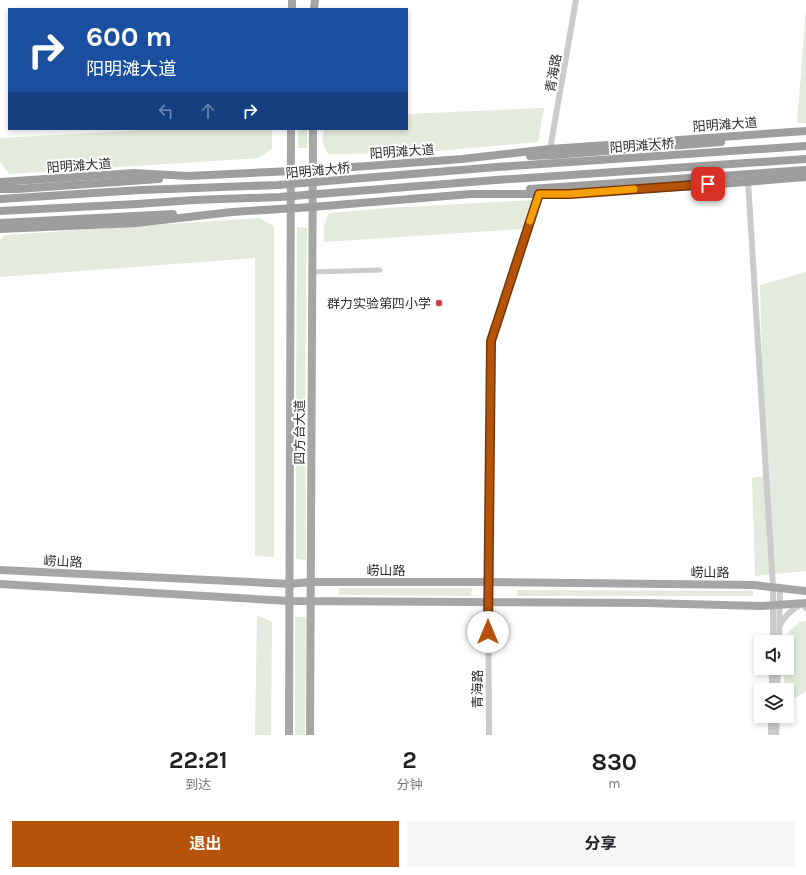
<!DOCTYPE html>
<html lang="zh">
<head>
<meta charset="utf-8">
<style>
	:root { --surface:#fff; --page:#f6f6f6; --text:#202124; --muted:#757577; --accent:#b45309 }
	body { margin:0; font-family:Karla,"Noto Sans SC",sans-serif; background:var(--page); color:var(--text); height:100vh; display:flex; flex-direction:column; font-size:15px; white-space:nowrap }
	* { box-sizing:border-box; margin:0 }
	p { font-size:13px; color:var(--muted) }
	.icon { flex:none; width:22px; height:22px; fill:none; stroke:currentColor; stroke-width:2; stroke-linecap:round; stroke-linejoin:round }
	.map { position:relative; height:735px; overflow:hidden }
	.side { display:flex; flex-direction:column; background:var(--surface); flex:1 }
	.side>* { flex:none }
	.top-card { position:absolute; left:8px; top:8px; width:400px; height:122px; border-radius:0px; box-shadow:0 2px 6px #0003; background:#1a4fa0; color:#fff; overflow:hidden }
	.fabs { position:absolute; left:754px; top:635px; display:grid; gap:8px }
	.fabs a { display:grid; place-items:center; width:40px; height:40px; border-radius:0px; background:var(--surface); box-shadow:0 2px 6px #0003; font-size:20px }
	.pin { position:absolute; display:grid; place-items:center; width:34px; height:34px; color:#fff; margin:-17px; border-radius:8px; box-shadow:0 2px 6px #0006 }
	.me { position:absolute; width:44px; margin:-22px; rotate:0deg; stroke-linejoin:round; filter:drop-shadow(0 0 3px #0008) }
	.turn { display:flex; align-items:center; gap:14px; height:84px; padding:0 12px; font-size:18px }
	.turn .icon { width:52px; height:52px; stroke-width:2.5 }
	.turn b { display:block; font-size:28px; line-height:34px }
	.lanes { display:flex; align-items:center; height:38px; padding:0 12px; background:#0003; justify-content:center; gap:20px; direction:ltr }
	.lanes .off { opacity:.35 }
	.eta { display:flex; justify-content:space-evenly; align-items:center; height:68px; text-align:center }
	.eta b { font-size:24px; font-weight:700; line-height:28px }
	.cta { display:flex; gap:8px; margin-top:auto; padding:8px 12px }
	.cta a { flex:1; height:46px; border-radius:0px; background:var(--accent); color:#fff; font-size:16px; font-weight:700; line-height:46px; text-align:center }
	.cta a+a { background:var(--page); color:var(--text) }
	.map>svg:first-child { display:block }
	.green { fill:#e4eadc }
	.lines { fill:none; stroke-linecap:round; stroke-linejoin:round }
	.minor { stroke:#cbcbcb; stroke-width:5 }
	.tertiary { stroke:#cbcbcb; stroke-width:6 }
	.primary { stroke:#a6a6a6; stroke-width:8 }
	.trunk { stroke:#9e9e9e; stroke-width:8 }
	.trunk-bridge { stroke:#9e9e9e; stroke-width:8 }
	.route-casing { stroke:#753606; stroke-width:10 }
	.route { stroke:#b45309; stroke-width:7 }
	.slow { stroke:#f59e0b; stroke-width:7 }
	.poi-dot { fill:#d83c48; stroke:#fff; stroke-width:1.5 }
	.labels { text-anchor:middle; stroke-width:4; stroke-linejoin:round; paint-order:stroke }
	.street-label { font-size:13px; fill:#2e2e2e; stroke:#fff }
	.poi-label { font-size:13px; fill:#2e2e2e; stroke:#fff; text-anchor:end }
</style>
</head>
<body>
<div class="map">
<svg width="806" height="735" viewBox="0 0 806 735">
	<rect width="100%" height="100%" fill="#fff"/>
	<g class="green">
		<path d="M806,9V123H797Z"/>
		<path d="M544,108L538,142L414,153L328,154L322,140L324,129H407V114Z"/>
		<path d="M164,129H272V149L258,158L9,174L0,162V138Z"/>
		<rect x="298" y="129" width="9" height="19"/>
		<path d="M534,200L523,229L324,242V226L329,213L388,208Z"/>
		<path d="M259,218L274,226V557L255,556V258L0,277V240L5,235Z"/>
		<path d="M297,227L307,228L305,405H296Z"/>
		<path d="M806,272V571L755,576L752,478L765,476L760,285Z"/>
		<path d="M305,414L306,560L296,559V415Z"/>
		<path d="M339,588H472L471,596L339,595Z"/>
		<path d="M517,590L753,591V596H517Z"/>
		<path d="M257,615L272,622L271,735H255Z"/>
		<path d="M295,617H306L305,735H295Z"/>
		<path d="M806,621V691L792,700L787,695V690H784V668H787V642H786L789,631L800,622Z"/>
	</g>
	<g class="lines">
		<path class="minor" d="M312,272L380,270"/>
		<g class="tertiary">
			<path d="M550,149L576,0"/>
			<path d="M748,181L773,587V642"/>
			<path d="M780,625C785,615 792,609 802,604L806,608"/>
			<path d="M779,642L780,588"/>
			<path d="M772,690V668"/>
			<path d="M777,690L778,668"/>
			<path d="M489,735L488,582L491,341L539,194"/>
			<path d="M771,735V716"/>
			<path d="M776,735L777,716"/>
		</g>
		<g class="primary">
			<path d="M292,9V0"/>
			<path d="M314,9L315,0"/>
			<path d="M0,570L290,584L310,582H488L754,585L806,591"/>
			<path d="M0,584L290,601L646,603L761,606L806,603"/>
			<path d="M289,735L291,129"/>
			<path d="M310,735L313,129"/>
		</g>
		<g class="trunk">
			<path d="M530,156L554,155L721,142"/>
			<path d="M0,182L134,173L188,176L313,170L462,159L550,149L806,131"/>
			<path d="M0,189H17L159,179"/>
			<path d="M530,189L806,170"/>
			<path d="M0,223L173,214"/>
			<path d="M0,229L136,223L232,212L312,207L471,194H570L708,185L806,177"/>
		</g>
		<g class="trunk-bridge">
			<path d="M0,199L141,190L278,185L497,167L806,146"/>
			<path d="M0,211L137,204L194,200L280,197L496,180L806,159"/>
		</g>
	</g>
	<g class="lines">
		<defs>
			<path id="route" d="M488,632L491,341L539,194H570L708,184"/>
		</defs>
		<use href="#route" class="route-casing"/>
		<use href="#route" class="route"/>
		<path class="slow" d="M530,221L539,194H570L634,189"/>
	</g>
	<circle class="poi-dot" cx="439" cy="303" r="4"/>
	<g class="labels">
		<g class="street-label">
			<text transform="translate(553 73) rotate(-80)" y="5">青海路</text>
			<text transform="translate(725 124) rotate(-4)" y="5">阳明滩大道</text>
			<text transform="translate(642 145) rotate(-4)" y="5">阳明滩大桥</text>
			<text transform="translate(402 151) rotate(-4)" y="5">阳明滩大道</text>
			<text transform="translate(79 165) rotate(-4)" y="5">阳明滩大道</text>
			<text transform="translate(318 170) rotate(-5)" y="5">阳明滩大桥</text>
			<text transform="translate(299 432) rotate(-90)" y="5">四方台大道</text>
			<text transform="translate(63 561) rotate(3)" y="5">崂山路</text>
			<text x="386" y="575">崂山路</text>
			<text x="710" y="577">崂山路</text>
			<text transform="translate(477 689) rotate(-90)" y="5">青海路</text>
		</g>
		<g class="poi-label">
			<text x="431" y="308">群力实验第四小学</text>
		</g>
	</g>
</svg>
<div class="fabs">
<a><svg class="icon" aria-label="sound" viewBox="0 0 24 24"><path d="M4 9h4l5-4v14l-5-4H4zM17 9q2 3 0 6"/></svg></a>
<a><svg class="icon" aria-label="layers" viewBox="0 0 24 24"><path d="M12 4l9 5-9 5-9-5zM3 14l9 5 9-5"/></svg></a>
</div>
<div class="pin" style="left:708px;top:184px;background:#d93025"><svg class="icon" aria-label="arrive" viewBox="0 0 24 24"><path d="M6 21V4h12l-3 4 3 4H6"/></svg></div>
<svg class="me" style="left:488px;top:632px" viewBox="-20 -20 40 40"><circle r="19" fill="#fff"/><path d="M0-13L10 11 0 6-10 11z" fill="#b45309"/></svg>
<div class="top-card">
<div class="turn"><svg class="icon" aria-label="right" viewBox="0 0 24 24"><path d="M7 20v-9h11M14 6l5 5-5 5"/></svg><div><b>600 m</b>阳明滩大道</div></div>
<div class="lanes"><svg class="icon off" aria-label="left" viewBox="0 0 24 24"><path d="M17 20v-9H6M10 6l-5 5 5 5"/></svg><svg class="icon off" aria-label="ahead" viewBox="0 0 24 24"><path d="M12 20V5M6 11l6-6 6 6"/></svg><svg class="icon" aria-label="right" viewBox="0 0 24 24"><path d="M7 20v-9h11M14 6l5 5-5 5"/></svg></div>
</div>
</div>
<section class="side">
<div class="eta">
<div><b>22:21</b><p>到达</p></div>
<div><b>2</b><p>分钟</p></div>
<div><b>830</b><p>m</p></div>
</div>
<div class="cta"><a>退出</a><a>分享</a></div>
</section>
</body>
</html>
